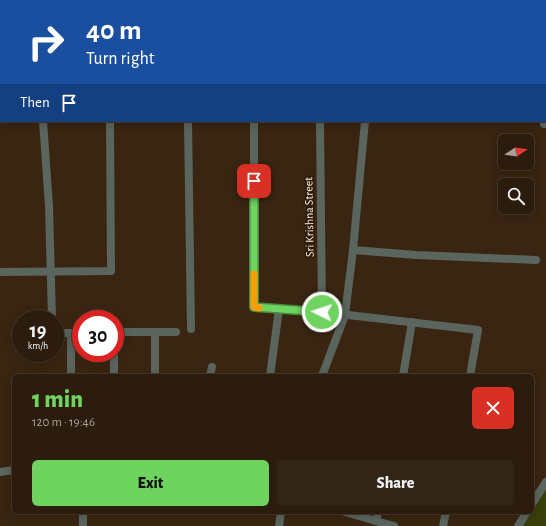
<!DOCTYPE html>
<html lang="en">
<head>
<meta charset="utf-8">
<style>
	:root { --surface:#2b1c0d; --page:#332516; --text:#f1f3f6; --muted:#a6a19d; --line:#473a2e; --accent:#6fd360 }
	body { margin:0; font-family:"Alegreya Sans",sans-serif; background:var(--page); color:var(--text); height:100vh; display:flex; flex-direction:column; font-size:15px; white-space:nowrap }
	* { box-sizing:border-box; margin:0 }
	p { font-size:13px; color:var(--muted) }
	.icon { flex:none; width:22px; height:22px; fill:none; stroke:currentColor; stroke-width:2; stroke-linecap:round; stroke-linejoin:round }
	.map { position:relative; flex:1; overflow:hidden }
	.panel { position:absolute; left:12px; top:374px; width:522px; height:140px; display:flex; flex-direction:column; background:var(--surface); border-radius:6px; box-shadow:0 2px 10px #0003,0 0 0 1px var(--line) }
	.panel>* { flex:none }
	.hud { position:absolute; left:0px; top:0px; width:546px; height:122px; box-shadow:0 2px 10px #0003,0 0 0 1px var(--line); background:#1a4fa0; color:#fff; overflow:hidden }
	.needle { width:26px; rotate:77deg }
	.buttons { position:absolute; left:498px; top:134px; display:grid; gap:8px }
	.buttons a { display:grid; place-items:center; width:36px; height:36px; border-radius:6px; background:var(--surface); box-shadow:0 2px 10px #0003,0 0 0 1px var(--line); font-size:20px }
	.speed { position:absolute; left:12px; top:310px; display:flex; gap:8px; font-size:20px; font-weight:700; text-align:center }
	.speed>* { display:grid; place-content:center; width:52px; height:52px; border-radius:50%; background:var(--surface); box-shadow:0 2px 10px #0003,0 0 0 1px var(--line); line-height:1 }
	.speed small { font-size:10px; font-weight:400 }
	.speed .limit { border:6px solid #d22; background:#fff; color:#111 }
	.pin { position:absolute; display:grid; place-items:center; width:34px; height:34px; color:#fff; margin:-17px; border-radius:8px; box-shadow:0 2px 6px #0006 }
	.me { position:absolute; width:44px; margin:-22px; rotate:274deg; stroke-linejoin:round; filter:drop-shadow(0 0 3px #0008) }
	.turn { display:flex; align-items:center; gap:14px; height:84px; padding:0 20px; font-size:18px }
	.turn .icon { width:52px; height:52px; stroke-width:2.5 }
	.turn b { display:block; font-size:28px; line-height:34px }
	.then { display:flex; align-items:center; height:38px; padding:0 20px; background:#0003; gap:8px; font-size:15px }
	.round { display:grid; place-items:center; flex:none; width:42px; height:42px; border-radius:6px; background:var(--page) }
	.head { display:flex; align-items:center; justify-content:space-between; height:68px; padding:0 20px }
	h1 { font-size:24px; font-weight:800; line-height:30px; color:var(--accent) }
	.action { display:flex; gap:8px; margin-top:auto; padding:8px 20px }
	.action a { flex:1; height:46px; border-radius:6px; background:var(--accent); color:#111; font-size:16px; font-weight:800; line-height:46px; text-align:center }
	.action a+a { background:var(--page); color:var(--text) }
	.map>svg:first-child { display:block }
	.green { fill:#383f0a }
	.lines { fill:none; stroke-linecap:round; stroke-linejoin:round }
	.minor { stroke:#5a655d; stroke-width:8 }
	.route-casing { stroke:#48893e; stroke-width:10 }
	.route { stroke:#6fd360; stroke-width:7 }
	.slow { stroke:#f59e0b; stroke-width:7 }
	.labels { text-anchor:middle; stroke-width:3.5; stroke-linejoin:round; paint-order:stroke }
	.street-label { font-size:12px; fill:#fbeee1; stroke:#2e1c07 }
</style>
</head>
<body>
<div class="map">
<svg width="546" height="526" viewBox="0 0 546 526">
	<rect width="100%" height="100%" fill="#392511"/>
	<path class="green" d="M546,482V526H522L527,512H532V504Z"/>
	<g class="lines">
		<g class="minor">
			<path d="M402,0L406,1"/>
			<path d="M380,1L384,0"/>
			<path d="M429,1V0"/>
			<path d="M455,1L456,0"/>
			<path d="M0,13H1"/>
			<path d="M43,121L49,206L52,319"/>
			<path d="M188,121L191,329"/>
			<path d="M254,121V307L322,312L478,330L470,376"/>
			<path d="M320,121L322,312"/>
			<path d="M544,124H546"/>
			<path d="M353,250L416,255L536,260"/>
			<path d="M0,272L111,271L110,121"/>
			<path d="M115,332H176"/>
			<path d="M155,332V376"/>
			<path d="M55,333H81"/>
			<path d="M71,376V333"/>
			<path d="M114,376V353"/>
			<path d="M210,376L212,367"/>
			<path d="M270,376L279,309"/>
			<path d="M322,376L345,315L353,250L365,121"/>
			<path d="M403,376L412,322"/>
			<path d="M0,472L14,470"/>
			<path d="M532,504L546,482"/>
			<path d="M345,512L376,521L378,512"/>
			<path d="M376,521L394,526"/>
			<path d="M83,526V512"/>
			<path d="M279,526L281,512"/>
			<path d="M443,526L446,512"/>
			<path d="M518,526L527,512"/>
		</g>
	</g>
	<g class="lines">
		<defs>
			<path id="route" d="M254,181V307L322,312"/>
		</defs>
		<use href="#route" class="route-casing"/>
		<use href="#route" class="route"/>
		<path class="slow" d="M254,274V307L259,308"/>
	</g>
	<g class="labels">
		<g class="street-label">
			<text transform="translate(309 217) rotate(-91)" y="4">Sri Krishna Street</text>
		</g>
	</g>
</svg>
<div class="buttons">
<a><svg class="needle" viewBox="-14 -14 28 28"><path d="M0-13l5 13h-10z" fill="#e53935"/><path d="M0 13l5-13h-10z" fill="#a6a19d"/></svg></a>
<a><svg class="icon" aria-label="search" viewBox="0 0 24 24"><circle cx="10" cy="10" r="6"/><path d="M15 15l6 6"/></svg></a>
</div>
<div class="speed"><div>19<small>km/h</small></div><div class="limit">30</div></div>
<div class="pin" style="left:254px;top:181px;background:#d93025"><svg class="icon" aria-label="arrive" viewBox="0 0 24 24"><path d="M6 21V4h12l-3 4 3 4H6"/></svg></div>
<svg class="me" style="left:322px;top:312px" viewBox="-20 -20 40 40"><circle r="17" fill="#6fd360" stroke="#fff" stroke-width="3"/><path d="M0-11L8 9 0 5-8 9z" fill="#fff"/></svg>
<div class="hud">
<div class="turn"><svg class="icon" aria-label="right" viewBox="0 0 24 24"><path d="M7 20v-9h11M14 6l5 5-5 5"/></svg><div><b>40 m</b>Turn right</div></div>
<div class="then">Then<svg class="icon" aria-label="arrive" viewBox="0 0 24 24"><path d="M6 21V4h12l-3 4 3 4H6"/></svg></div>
</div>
<section class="panel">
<div class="head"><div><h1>1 min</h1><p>120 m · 19:46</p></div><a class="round" style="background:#d93025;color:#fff"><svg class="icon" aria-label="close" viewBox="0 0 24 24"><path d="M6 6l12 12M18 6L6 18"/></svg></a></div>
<div class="action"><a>Exit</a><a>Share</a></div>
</section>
</div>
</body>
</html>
